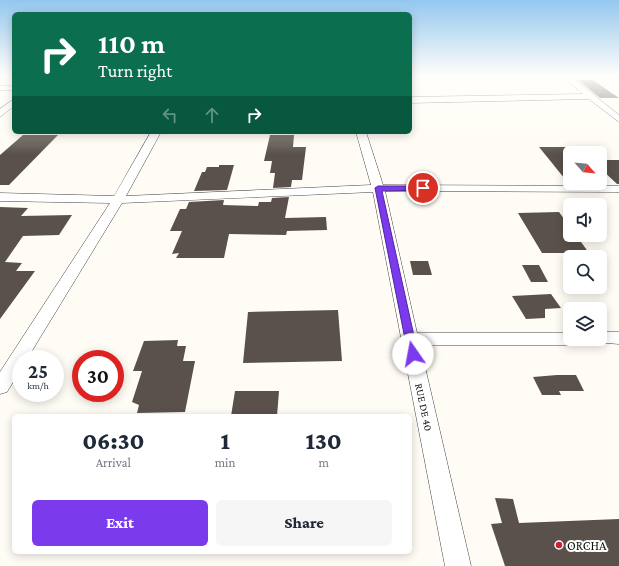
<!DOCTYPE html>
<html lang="en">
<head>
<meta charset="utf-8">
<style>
	:root { --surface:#fff; --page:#f6f6f7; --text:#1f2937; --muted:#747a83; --accent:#7c3aed }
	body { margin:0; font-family:"Crimson Pro",serif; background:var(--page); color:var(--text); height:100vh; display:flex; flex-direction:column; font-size:15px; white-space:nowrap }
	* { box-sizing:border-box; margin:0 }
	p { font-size:13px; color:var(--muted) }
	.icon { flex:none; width:22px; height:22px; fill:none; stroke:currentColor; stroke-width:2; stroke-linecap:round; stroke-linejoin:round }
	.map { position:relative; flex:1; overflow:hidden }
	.details { position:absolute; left:12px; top:414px; width:400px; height:140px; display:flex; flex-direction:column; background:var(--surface); border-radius:6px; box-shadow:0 2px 10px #0003 }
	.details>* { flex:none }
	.banner { position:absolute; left:12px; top:12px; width:400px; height:122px; border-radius:6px; box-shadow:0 2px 10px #0003; background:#0b6e4f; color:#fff; overflow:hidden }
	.needle { width:26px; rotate:117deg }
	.tools { position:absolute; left:563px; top:146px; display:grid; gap:8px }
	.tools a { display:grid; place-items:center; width:44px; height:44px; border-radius:6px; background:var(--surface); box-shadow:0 2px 10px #0003; font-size:20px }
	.speed { position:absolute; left:12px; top:350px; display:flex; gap:8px; font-size:20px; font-weight:700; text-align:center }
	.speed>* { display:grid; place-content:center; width:52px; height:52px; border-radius:50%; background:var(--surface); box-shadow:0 2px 10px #0003; line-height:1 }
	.speed small { font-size:10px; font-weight:400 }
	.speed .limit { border:6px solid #d22; background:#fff; color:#111 }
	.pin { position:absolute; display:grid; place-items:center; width:34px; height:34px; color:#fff; margin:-17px; border:2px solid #fff; border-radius:50%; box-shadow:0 1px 4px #0007 }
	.me { position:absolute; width:44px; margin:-22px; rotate:348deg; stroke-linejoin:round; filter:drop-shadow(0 0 3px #0008) }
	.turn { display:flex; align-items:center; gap:14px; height:84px; padding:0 20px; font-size:18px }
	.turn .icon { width:52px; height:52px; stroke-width:2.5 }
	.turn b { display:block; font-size:28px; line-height:34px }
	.lanes { display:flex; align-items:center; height:38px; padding:0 20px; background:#0003; justify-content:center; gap:20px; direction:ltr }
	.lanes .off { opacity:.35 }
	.eta { display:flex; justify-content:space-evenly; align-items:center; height:68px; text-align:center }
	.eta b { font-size:24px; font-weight:800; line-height:28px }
	.button { display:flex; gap:8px; margin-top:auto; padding:8px 20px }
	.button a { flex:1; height:46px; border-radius:6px; background:var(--accent); color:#fff; font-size:16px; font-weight:800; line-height:46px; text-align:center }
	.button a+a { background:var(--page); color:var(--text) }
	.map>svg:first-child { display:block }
	.building { fill:#5a514c }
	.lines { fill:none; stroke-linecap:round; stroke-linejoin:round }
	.street-casing { stroke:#444; stroke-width:1 }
	.street { fill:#fff; fill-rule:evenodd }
	.route { fill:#7c3aed; stroke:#51269a }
	.poi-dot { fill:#c82234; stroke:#fff; stroke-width:1.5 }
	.labels { text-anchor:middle; stroke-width:4; stroke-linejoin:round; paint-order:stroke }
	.street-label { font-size:11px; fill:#111; stroke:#fff }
	.near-poi-label { font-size:13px; fill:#111; stroke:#fff; text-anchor:start }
</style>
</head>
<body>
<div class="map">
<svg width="619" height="566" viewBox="0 0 619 566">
	<rect width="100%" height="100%" fill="#fffcf5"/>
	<g class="building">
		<path d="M578,80H593L619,98H600Z"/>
		<path d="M23,135H58L9,185H0V155Z"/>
		<path d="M270,135H294L293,147H306L302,180H292L291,187L273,188L275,173H270L272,161H264Z"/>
		<path d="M539,147H570V184H569Z"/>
		<path d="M600,160H619V184H617L600,168Z"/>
		<path d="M219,165H234L227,190L194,191L202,172H205L207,167H219Z"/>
		<path d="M289,197L285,218L326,217L327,230L287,231L286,235L229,234L224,258H176L179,253L172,254L182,231H170L180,209H186L189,202L224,200L223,205L258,206L259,202H271L272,198Z"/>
		<path d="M0,207L28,208L21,216L72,215L59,235L23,236L5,262L22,263L16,271H35L0,319Z"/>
		<path d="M559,212L570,227V235H576L589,253H542L518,213Z"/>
		<path d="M410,261H428L432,275H413Z"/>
		<path d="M522,265H539L548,282H531Z"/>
		<path d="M551,294L561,308L545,309V318L526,319L512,296Z"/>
		<path d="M338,310L342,361L243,363L248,312Z"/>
		<path d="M178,340L177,346H186L183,361H195L185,412L137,413L139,405L132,402L142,371H133L144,341Z"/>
		<path d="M557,375H576L584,391H559L561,395H542L533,377Z"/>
		<path d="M235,391H279L277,416H231Z"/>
		<path d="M495,498L513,499L519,523L619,519V566H505L491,524L502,523Z"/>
	</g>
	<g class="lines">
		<defs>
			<g id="street">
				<path d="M561,75H569L619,115V122L589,99L410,103V97L583,94Z"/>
				<rect x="0" y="86" width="14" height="4"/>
				<path d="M14,99V106L0,117V109Z"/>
				<path d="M151,132H161L126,196L371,185L356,132H366L383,185L619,186V192L385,191L417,333H570V339H579L576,343L570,345H420L471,566H445L373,192L122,203L27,359H21V369L7,392L0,394V372L110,203L0,201V193L114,196Z"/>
				<path d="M600,332H619V344L594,342L592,339H600Z"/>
			</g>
		</defs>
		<use href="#street" class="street-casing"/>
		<use href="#street" class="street"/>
	</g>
	<linearGradient id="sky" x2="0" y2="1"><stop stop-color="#94c7ef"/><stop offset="0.49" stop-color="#fffefa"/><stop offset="1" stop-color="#fffefa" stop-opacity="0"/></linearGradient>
	<rect width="619" height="154" fill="url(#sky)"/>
	<path class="route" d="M423,186L426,187V190L382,191L418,354L413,358L408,354L375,188L378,186Z"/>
	<circle class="poi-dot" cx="559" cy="545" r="4"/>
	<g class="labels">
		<g class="street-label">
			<text transform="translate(424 407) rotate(78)" y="4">RUE DE 40</text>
		</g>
		<g class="near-poi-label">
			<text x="567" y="550">ORCHA</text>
		</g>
	</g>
</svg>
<div class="tools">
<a><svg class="needle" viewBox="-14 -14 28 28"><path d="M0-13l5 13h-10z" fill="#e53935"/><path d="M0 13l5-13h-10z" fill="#747a83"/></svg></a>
<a><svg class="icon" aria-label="sound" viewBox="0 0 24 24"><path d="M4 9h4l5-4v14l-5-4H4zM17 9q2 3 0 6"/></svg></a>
<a><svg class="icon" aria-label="search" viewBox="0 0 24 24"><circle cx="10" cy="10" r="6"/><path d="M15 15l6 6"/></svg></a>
<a><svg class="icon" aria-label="layers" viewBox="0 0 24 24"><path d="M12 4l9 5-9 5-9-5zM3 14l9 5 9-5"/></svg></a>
</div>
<div class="speed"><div>25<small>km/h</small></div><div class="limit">30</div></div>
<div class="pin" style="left:423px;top:188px;background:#d93025"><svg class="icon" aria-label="arrive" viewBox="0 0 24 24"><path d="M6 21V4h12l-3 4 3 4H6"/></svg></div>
<svg class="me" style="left:413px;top:354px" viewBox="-20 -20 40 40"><circle r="19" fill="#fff"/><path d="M0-13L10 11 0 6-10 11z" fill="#7c3aed"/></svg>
<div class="banner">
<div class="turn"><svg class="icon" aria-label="right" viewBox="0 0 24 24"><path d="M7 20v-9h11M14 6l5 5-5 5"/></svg><div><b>110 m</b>Turn right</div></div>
<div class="lanes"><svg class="icon off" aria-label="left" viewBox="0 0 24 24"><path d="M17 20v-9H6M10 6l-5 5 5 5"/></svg><svg class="icon off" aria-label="ahead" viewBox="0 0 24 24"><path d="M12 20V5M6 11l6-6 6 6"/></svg><svg class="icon" aria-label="right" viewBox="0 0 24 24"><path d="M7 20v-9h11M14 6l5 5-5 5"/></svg></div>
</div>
<section class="details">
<div class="eta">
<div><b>06:30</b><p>Arrival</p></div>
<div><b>1</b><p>min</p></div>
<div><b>130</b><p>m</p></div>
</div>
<div class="button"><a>Exit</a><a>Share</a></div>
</section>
</div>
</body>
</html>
